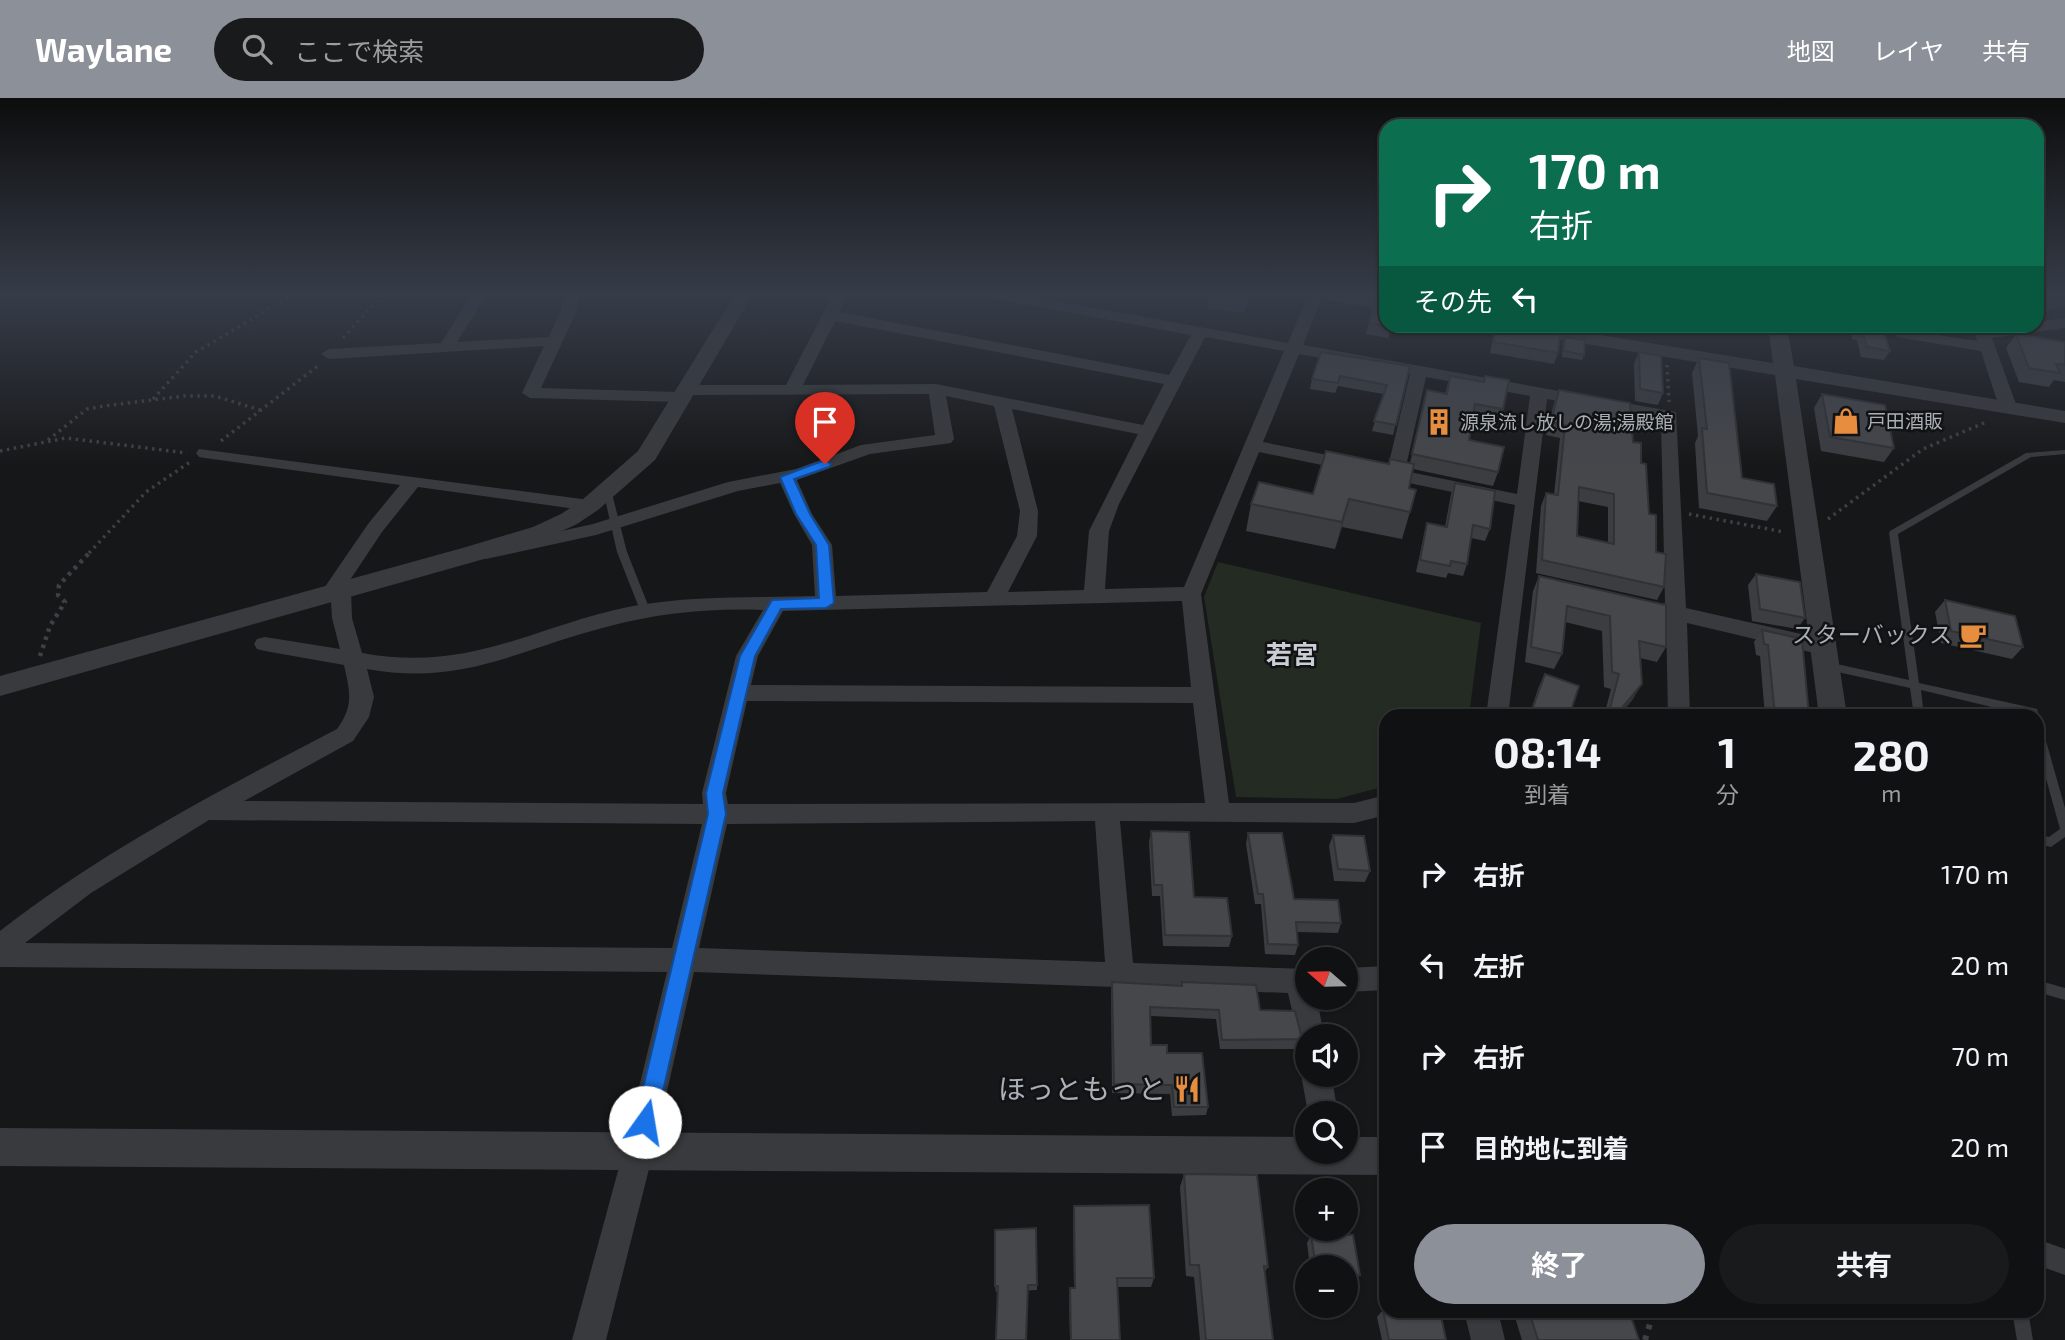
<!DOCTYPE html>
<html lang="ja">
<head>
<meta charset="utf-8">
<style>
	:root { --surface:#101112; --page:#191a1b; --text:#f1f3f6; --muted:#9c9d9f; --line:#303132; --accent:#8c9099 }
	body { margin:0; font-family:"Exo 2","Noto Sans JP",sans-serif; background:var(--page); color:var(--text); height:100vh; display:flex; flex-direction:column; font-size:26px; white-space:nowrap }
	* { box-sizing:border-box; margin:0 }
	p { font-size:23px; color:var(--muted) }
	.icon { flex:none; width:38px; height:38px; fill:none; stroke:currentColor; stroke-width:2; stroke-linecap:round; stroke-linejoin:round }
	.map { position:relative; flex:1; overflow:hidden }
	.details { position:absolute; left:1379px; top:611px; width:665px; height:609px; display:flex; flex-direction:column; background:var(--surface); border-radius:21px; box-shadow:0 2px 5px #0004,0 0 0 2px var(--line) }
	.details>* { flex:none }
	.hud { position:absolute; left:1379px; top:21px; width:665px; height:214px; border-radius:21px; box-shadow:0 2px 5px #0004,0 0 0 2px var(--line); background:#0b6e4f; color:#fff; overflow:hidden }
	.needle { width:46px; rotate:290deg }
	.buttons { position:absolute; left:1295px; top:849px; display:grid; gap:14px }
	.buttons a { display:grid; place-items:center; width:63px; height:63px; border-radius:50%; background:var(--surface); box-shadow:0 2px 5px #0004,0 0 0 2px var(--line); font-size:35px }
	.pin { position:absolute; display:grid; place-items:center; width:60px; height:60px; color:#fff; margin:-72px -30px; border-radius:50% 50% 50% 0; rotate:-45deg; box-shadow:0 0 7px #0007 }
	.pin .icon { rotate:45deg }
	.me { position:absolute; width:77px; margin:-38px; rotate:13deg; stroke-linejoin:round; filter:drop-shadow(0 0 5px #0008) }
	.turn { display:flex; align-items:center; gap:24px; height:147px; padding:0 35px; font-size:32px }
	.turn .icon { width:91px; height:91px; stroke-width:2.5 }
	.turn b { display:block; font-size:49px; line-height:60px }
	.then { display:flex; align-items:center; height:66px; padding:0 35px; background:#0003; gap:14px; font-size:26px }
	.eta { display:flex; justify-content:space-evenly; align-items:center; height:119px; text-align:center }
	.eta b { font-size:42px; font-weight:700; line-height:49px }
	.cta { display:flex; gap:14px; margin-top:auto; padding:14px 35px }
	.cta a { flex:1; height:80px; border-radius:42px; background:var(--accent); color:#fff; font-size:28px; font-weight:700; line-height:80px; text-align:center }
	.cta a+a { background:var(--page); color:var(--text) }
	ul { padding:0; list-style:none }
	li { display:flex; align-items:center; gap:21px; height:91px; padding:0 35px }
	li div { flex:1 }
	li b { display:block; font-size:26px }
	li em { font-style:normal }
	header { display:flex; align-items:center; gap:42px; box-sizing:border-box; height:98px; padding:0 35px; background:var(--accent); color:#fff }
	header strong { font-size:33px }
	nav { display:flex; gap:38px; margin-inline-start:auto; font-size:24px }
	.search { width:490px; height:63px; background:var(--page); display:flex; align-items:center; gap:18px; box-sizing:border-box; padding:0 24px; border-radius:38px; color:var(--muted); font-size:26px }
	.map>svg:first-child { display:block }
	.green { fill:#232b23 }
	.lines { fill:none; stroke-linecap:round; stroke-linejoin:round }
	.path-far2 { stroke:#3e4144; stroke-width:3.5; stroke-dasharray:2.5 4.5; stroke-linecap:butt }
	.path-far1 { stroke:#3e4144; stroke-width:4.5; stroke-dasharray:3.5 5; stroke-linecap:butt }
	.path { stroke:#3e4144; stroke-width:6; stroke-dasharray:4.5 7; stroke-linecap:butt }
	.service { fill:#383a3d; fill-rule:evenodd }
	.pedestrian { fill:#383a3d; fill-rule:evenodd }
	.minor { fill:#383a3d; fill-rule:evenodd }
	.tertiary { fill:#383a3d; fill-rule:evenodd }
	.wall { fill:#3b3d40; fill-rule:evenodd }
	.shaded-wall { fill:#303234 }
	.building { fill:#45474b; stroke:#303234; stroke-width:2; fill-rule:evenodd }
	.route { fill:#1a73e8; stroke:#114b97; stroke-width:2 }
	.labels { text-anchor:middle; stroke-width:5; stroke-linejoin:round; paint-order:stroke }
	.far-poi-label { font-size:19px; fill:#a9b0b7; stroke:#111213; text-anchor:start }
	.poi-label { font-size:23px; fill:#a9b0b7; stroke:#111213; text-anchor:end }
	.quarter-label { font-size:26px; font-weight:bold; fill:#caced4; stroke:#111213 }
	.near-poi-label { font-size:28px; fill:#a9b0b7; stroke:#111213; text-anchor:end }
</style>
</head>
<body>
<header>
<strong>Waylane</strong>
<div class="search"><svg class="icon" aria-label="search" viewBox="0 0 24 24"><circle cx="10" cy="10" r="6"/><path d="M15 15l6 6"/></svg>ここで検索</div>
<nav><a>地図</a><a>レイヤ</a><a>共有</a></nav>
</header>
<div class="map">
<svg width="2065" height="1242" viewBox="0 0 2065 1242">
	<rect width="100%" height="100%" fill="#161718"/>
	<path class="green" d="M1218,464L1481,525L1469,618H1386V688L1337,701L1236,699L1204,499Z"/>
	<g class="lines">
		<g class="path-far2">
			<path d="M343,240L383,196"/>
			<path d="M1667,267L1669,304"/>
			<path d="M153,301L196,254L294,196"/>
			<path d="M48,342L87,311L104,308L184,298H215L263,313"/>
			<path d="M221,343L319,267"/>
			<path d="M0,353L66,340L187,355"/>
			<path d="M1689,416L1784,434"/>
			<path d="M1828,421L1923,351L1986,324"/>
			<path d="M89,455L146,394L190,364"/>
		</g>
		<path class="path-far1" d="M40,558L50,528L65,504L58,497L59,487L90,454"/>
		<path class="path" d="M1645,1242L1654,1213"/>
		<g class="service">
			<path d="M2065,352V356L2031,359L1898,436L1919,585L2033,610L2037,611L2039,618L2038,621L2037,618H2029L1921,592L1924,618H1914L1910,590L1824,571L1823,568L1828,564L1909,582L1889,435L1890,433L2026,355Z"/>
			<path d="M607,389L611,392L627,454L650,512L648,514L645,515L640,512L617,454L603,392Z"/>
			<path d="M2037,625L2042,629L2065,710V739L2051,749L2037,746V736L2049,739L2060,731L2037,648Z"/>
			<path d="M2037,882L2065,890V902L2037,894Z"/>
			<path d="M2012,1213H2028L2033,1242H2017Z"/>
		</g>
		<path class="pedestrian" d="M2037,1141L2065,1151V1177L2037,1167Z"/>
		<g class="minor">
			<path d="M472,196H487L457,244L549,239L561,212L564,196H579L577,212L541,290L678,294L679,288L685,287H786L833,196H848L839,214L1169,277L1191,237L991,200L984,196H1017L1288,245L1308,196H1323L1303,247L1676,314L1686,510L1823,541L1831,544L1834,549L1831,554L1823,557L1687,525L1690,618H1668L1666,520L1656,517L1653,512L1656,507L1665,505L1661,322L1547,301L1508,618H1486L1515,407L1259,354L1201,496L1229,705H1354L1386,697V717L1354,725L1120,723L1133,865L1307,871V900H1317L1324,938H1307V950L1300,947L1288,895L694,874L654,1051L606,1242H572L624,1051L667,874L0,869V833C104,752 220,692 337,631C354,608 350,594 344,567L265,553L257,551L254,546L257,541L265,539L340,551L332,520L331,503L323,501L320,496L368,426L400,387L205,360L199,359L196,355L199,351L597,403L599,407L597,411L590,413L418,389L382,434L346,488L351,493L352,520L362,555C472,575 532,528 633,508C694,497 754,500 815,498L812,447L794,416L780,385L738,393L596,437L486,461L476,455L479,451L593,426L728,384L796,371L861,347L935,337L929,296L688,297L687,303L681,304L530,300L522,295L544,248L329,261L321,256L329,251L441,245ZM835,223L1164,286L1143,327L936,286L803,287ZM1205,239L1284,253L1184,489L1105,491L1109,433L1119,406ZM1299,256L1410,276L1388,369L1263,344ZM1426,279L1530,298L1517,396L1405,373ZM946,298L994,308L1020,413L1017,438L987,494L836,498L832,447L812,416L797,382L870,356L951,345L954,341ZM1012,311L1138,336L1089,433L1084,492L1008,494L1037,438L1038,413ZM1182,503L1191,589L751,587L758,558L783,513ZM763,512L736,558L702,695L703,706L244,703L353,643L369,619L374,599L367,571C463,589 521,550 610,528C659,515 712,510 763,512ZM747,603L1193,605L1205,705L728,706L726,695ZM209,722L702,726L672,850L25,845L91,795ZM1095,723L1105,864L699,850L727,726Z"/>
			<path d="M2065,220V230L1992,240L2017,309L2008,314L1999,309L1981,253L1897,239L1883,228H1901L1907,232L1977,243L1973,228H2037V224Z"/>
			<path d="M1386,868V892L1346,894V870Z"/>
			<path d="M1307,965V976H1331L1338,1015H1308L1301,976Z"/>
			<path d="M1464,1213H1498L1505,1242H1471Z"/>
		</g>
		<g class="tertiary">
			<path d="M735,196H753L655,362L598,412L577,426L549,439L484,461L0,598V578L466,449L533,429L561,416L582,402L638,353Z"/>
			<path d="M1319,196H1362L1386,200V212L1328,202Z"/>
			<path d="M1504,228H1545L1773,265L1768,228H1787L1794,268L2065,313V325L1796,281L1847,618H1819L1775,277L1513,234Z"/>
			<path d="M0,1030L1307,1039V1054H1346V1039H1386V1077L0,1068Z"/>
		</g>
	</g>
	<g class="wall">
		<path d="M1209,196H1252L1244,215L1207,210Z"/>
		<path d="M1369,225L1392,228L1388,240L1366,236Z"/>
		<path d="M1495,228H1526L1558,255L1554,266L1490,255Z"/>
		<path d="M1564,228H1585L1583,232Z"/>
		<path d="M1640,228H1709L1706,234L1670,228L1669,232Z"/>
		<path d="M1849,228H1882L1890,253L1884,262L1861,259L1857,242L1852,241Z"/>
		<path d="M2016,236L2065,244V284L2054,282L2049,289L2019,284L2006,250Z"/>
		<path d="M1565,239L1584,257L1582,262L1562,259L1563,245Z"/>
		<path d="M1639,254L1663,295L1658,307L1635,303L1634,266Z"/>
		<path d="M1699,260L1742,380L1777,408L1767,423L1699,410L1695,345L1698,338L1692,275Z"/>
		<path d="M1410,268L1393,337L1372,333L1383,296L1338,288L1335,295L1310,291L1312,281Z"/>
		<path d="M1450,278L1483,284L1485,278L1503,311L1499,325L1473,320L1469,342L1498,374L1493,388L1413,371L1409,390L1410,414L1402,441L1342,429L1335,451L1246,433L1251,406L1313,396L1389,366L1410,365L1427,292L1445,296Z"/>
		<path d="M1559,292L1633,344L1641,365L1649,416L1664,489L1657,502L1536,475L1541,408L1546,395L1554,397L1560,340L1546,337L1554,305ZM1578,403L1608,409V444L1577,438Z"/>
		<path d="M1822,296L1894,350L1884,364L1821,353L1814,310Z"/>
		<path d="M1455,385L1490,431L1485,443L1471,440L1467,466L1463,478L1448,475L1446,480L1416,474L1424,437L1427,425L1445,429L1451,396Z"/>
		<path d="M1756,476L1805,520L1797,531L1752,523L1748,487Z"/>
		<path d="M1539,478L1666,549L1657,564L1640,560L1633,601L1619,618H1604L1611,591L1604,589L1602,533L1565,524L1562,556L1554,571L1525,564L1533,493Z"/>
		<path d="M1945,502L2023,549L2012,561L1941,545L1935,514Z"/>
		<path d="M1762,532L1809,618H1765L1760,558L1756,557L1754,544Z"/>
		<path d="M1545,576L1569,618H1529L1539,588Z"/>
		<path d="M1151,733L1194,799L1232,838L1229,849L1163,848L1160,798H1152L1149,744Z"/>
		<path d="M1248,735L1294,801L1341,825L1338,835L1297,834L1298,847L1295,857L1265,856L1261,806H1255L1246,746Z"/>
		<path d="M1333,737L1370,773L1365,784L1334,783L1329,748Z"/>
		<path d="M1112,884L1181,888L1182,884L1260,912L1302,941L1298,951H1220L1216,921L1151,918V947L1167,955L1208,1009L1206,1017L1172,1018L1170,996L1112,995L1111,894Z"/>
		<path d="M1184,1076L1268,1169L1264,1175L1273,1242H1200L1194,1179L1186,1178L1180,1089Z"/>
		<path d="M1074,1108L1154,1180L1151,1189H1117L1120,1242H1070L1069,1199L1070,1190H1074L1073,1118Z"/>
		<path d="M1036,1130L1037,1192L996,1194L995,1188Z"/>
		<path d="M1311,1137L1360,1177L1354,1185H1346V1169H1310L1307,1145Z"/>
		<path d="M1383,1212L1446,1242H1382L1377,1219Z"/>
		<path d="M1513,1213H1629L1639,1242H1522Z"/>
	</g>
	<g class="shaded-wall">
		<path d="M1247,196H1252L1244,215Z"/>
		<path d="M2060,196H2065V208L2037,216V202Z"/>
		<path d="M1349,401L1342,429L1335,451L1342,424Z"/>
		<path d="M1642,586L1633,601L1619,618H1615Z"/>
	</g>
	<g class="building">
		<path d="M2037,196H2060L2037,202Z"/>
		<path d="M1374,207L1386,209V228H1392L1391,229L1369,225Z"/>
		<path d="M1496,228H1526L1560,234L1558,255L1493,244Z"/>
		<path d="M1856,228H1882L1890,253L1867,249L1862,232H1857Z"/>
		<path d="M2016,236L2065,244V267L2056,266L2060,275L2029,270Z"/>
		<path d="M1565,239L1585,242L1584,257L1564,253Z"/>
		<path d="M1321,254L1410,268L1396,327L1374,323L1387,287L1340,278L1338,285L1312,281Z"/>
		<path d="M1639,254L1661,258L1663,295L1640,291Z"/>
		<path d="M1699,260L1729,265L1742,380L1774,386L1777,408L1707,395L1702,330L1707,331Z"/>
		<path d="M1450,278L1484,284L1485,278L1509,282L1503,311L1475,306L1469,342L1504,349L1498,374L1412,356L1427,292L1447,296Z"/>
		<path d="M1559,292L1630,305L1633,344L1641,345V365L1646,366L1649,416L1656,417V454L1666,456L1664,489L1542,462L1546,395L1558,397L1565,327L1551,324ZM1579,389L1614,396V446L1577,438Z"/>
		<path d="M1822,296L1885,307L1894,350L1830,339Z"/>
		<path d="M1326,353L1389,366L1390,361L1414,366L1409,390L1416,392L1410,414L1349,401L1342,424L1251,406L1259,384L1313,396Z"/>
		<path d="M1455,385L1495,393L1490,431L1473,427L1467,466L1451,463L1450,468L1420,462L1427,425L1447,429Z"/>
		<path d="M1756,476L1800,484L1805,520L1760,511Z"/>
		<path d="M1539,478L1666,507V549L1639,543L1642,586L1615,618H1608L1619,576L1612,574L1610,518L1567,508L1562,556L1531,549Z"/>
		<path d="M1945,502L2015,518L2023,549L1951,533Z"/>
		<path d="M1762,532L1802,541L1809,618H1775L1768,547L1764,546Z"/>
		<path d="M1545,576L1579,588L1569,618H1547L1532,612Z"/>
		<path d="M1151,733L1189,734L1194,799L1227,800L1232,838L1165,837L1162,787H1154Z"/>
		<path d="M1248,735H1282L1294,801L1338,802L1341,825L1296,824L1298,847L1268,846L1263,796H1258Z"/>
		<path d="M1333,737L1364,738L1370,773L1338,771Z"/>
		<path d="M1112,884L1182,888V884L1256,887L1260,912L1295,913L1302,941L1222,942L1219,912L1150,909L1151,947H1167V955H1202L1208,1009H1174L1172,987L1114,986Z"/>
		<path d="M1184,1076L1257,1077L1268,1169L1264,1168L1273,1242H1206L1199,1167H1190Z"/>
		<path d="M1149,1107L1154,1180H1117L1120,1242H1071L1070,1190H1075L1074,1108Z"/>
		<path d="M1036,1130L1037,1187H1028L1026,1242H996L998,1188H995V1132Z"/>
		<path d="M1311,1137H1353L1360,1177H1346V1169H1316Z"/>
		<path d="M1383,1212L1440,1213L1446,1242H1389Z"/>
		<path d="M1529,1213H1629L1639,1242H1538Z"/>
	</g>
	<linearGradient id="sky" x2="0" y2="1"><stop stop-color="#0c0d0d"/><stop offset="0.53" stop-color="#363c48"/><stop offset="1" stop-color="#363c48" stop-opacity="0"/></linearGradient>
	<rect width="2065" height="370" fill="url(#sky)"/>
	<path class="route" d="M825,362L831,366L829,369L794,381L810,416L829,447L834,505L826,510L781,511L755,558L723,695L726,716L656,1024L653,1031L645,1034L638,1031L635,1024L708,716L706,695L740,558L772,502L819,500L816,447L796,416L780,379Z"/>
	<defs>
		<symbol id="shop-bare" viewBox="-9 -9 18 18"><path d="M-5-2.5h2.3a2.7 3.5 0 0 1 5.4 0H5L5.5 6h-11ZM-1.5-2.5h3a1.5 2.3 0 0 0-3 0Z" fill="#e78d3f" stroke="#111213" stroke-width="2.5" paint-order="stroke"/></symbol>
		<symbol id="building-bare" viewBox="-9 -9 18 18"><path d="M-4-6H4V6H1V3H-1V6H-4ZM-2.5-4.3h1.7v1.8h-1.7ZM.8-4.3h1.7v1.8H.8ZM-2.5-1h1.7V.8h-1.7ZM.8-1h1.7V.8H.8Z" fill="#e78d3f" stroke="#111213" stroke-width="2.5" paint-order="stroke"/></symbol>
		<symbol id="cafe-bare" viewBox="-9 -9 18 18"><path d="M-5.5-4.5H6V0H3Q3 3.5 0 3.5H-2.5Q-5.5 3.5-5.5 0ZM3-3.2v2h1.7v-2ZM-6 4.5H4V6H-6Z" fill="#e78d3f" stroke="#111213" stroke-width="2.5" paint-order="stroke"/></symbol>
		<symbol id="restaurant-bare" viewBox="-9 -9 18 18"><path d="M-5-6h1v4h1v-4h1v4h1v-4h1v5L-1.5 .5V6h-2V.5L-5-1ZM5-6V6H3V1.5H1.5Q1.5-4 5-6Z" fill="#e78d3f" stroke="#111213" stroke-width="2.5" paint-order="stroke"/></symbol>
	</defs>
	<g fill-rule="evenodd">
		<use href="#shop-bare" x="1827" y="304" width="38" height="38"/>
		<use href="#building-bare" x="1420" y="305" width="38" height="38"/>
		<use href="#cafe-bare" x="1954" y="518" width="38" height="38"/>
		<use href="#restaurant-bare" x="1168" y="972" width="38" height="38"/>
	</g>
	<g class="labels">
		<g class="far-poi-label">
			<text x="1867" y="330">戸田酒販</text>
			<text x="1460" y="331">源泉流し放しの湯;湯殿館</text>
		</g>
		<g class="poi-label">
			<text x="1952" y="545">スターバックス</text>
		</g>
		<g class="quarter-label">
			<text x="1292" y="566">若宮</text>
		</g>
		<g class="near-poi-label">
			<text x="1166" y="1001">ほっともっと</text>
		</g>
	</g>
</svg>
<div class="buttons">
<a><svg class="needle" viewBox="-14 -14 28 28"><path d="M0-13l5 13h-10z" fill="#e53935"/><path d="M0 13l5-13h-10z" fill="#9c9d9f"/></svg></a>
<a><svg class="icon" aria-label="sound" viewBox="0 0 24 24"><path d="M4 9h4l5-4v14l-5-4H4zM17 9q2 3 0 6"/></svg></a>
<a><svg class="icon" aria-label="search" viewBox="0 0 24 24"><circle cx="10" cy="10" r="6"/><path d="M15 15l6 6"/></svg></a>
<a>+</a>
<a>−</a>
</div>
<div class="pin" style="left:825px;top:366px;background:#d93025"><svg class="icon" aria-label="arrive" viewBox="0 0 24 24"><path d="M6 21V4h12l-3 4 3 4H6"/></svg></div>
<svg class="me" style="left:645px;top:1024px" viewBox="-20 -20 40 40"><circle r="19" fill="#fff"/><path d="M0-13L10 11 0 6-10 11z" fill="#1a73e8"/></svg>
<div class="hud">
<div class="turn"><svg class="icon" aria-label="right" viewBox="0 0 24 24"><path d="M7 20v-9h11M14 6l5 5-5 5"/></svg><div><b>170 m</b>右折</div></div>
<div class="then">その先<svg class="icon" aria-label="left" viewBox="0 0 24 24"><path d="M17 20v-9H6M10 6l-5 5 5 5"/></svg></div>
</div>
<section class="details">
<div class="eta">
<div><b>08:14</b><p>到着</p></div>
<div><b>1</b><p>分</p></div>
<div><b>280</b><p>m</p></div>
</div>
<ul>
<li><svg class="icon" aria-label="right" viewBox="0 0 24 24"><path d="M7 20v-9h11M14 6l5 5-5 5"/></svg><div><b>右折</b></div><em>170 m</em></li>
<li><svg class="icon" aria-label="left" viewBox="0 0 24 24"><path d="M17 20v-9H6M10 6l-5 5 5 5"/></svg><div><b>左折</b></div><em>20 m</em></li>
<li><svg class="icon" aria-label="right" viewBox="0 0 24 24"><path d="M7 20v-9h11M14 6l5 5-5 5"/></svg><div><b>右折</b></div><em>70 m</em></li>
<li><svg class="icon" aria-label="arrive" viewBox="0 0 24 24"><path d="M6 21V4h12l-3 4 3 4H6"/></svg><div><b>目的地に到着</b></div><em>20 m</em></li>
</ul>
<div class="cta"><a>終了</a><a>共有</a></div>
</section>
</div>
</body>
</html>
